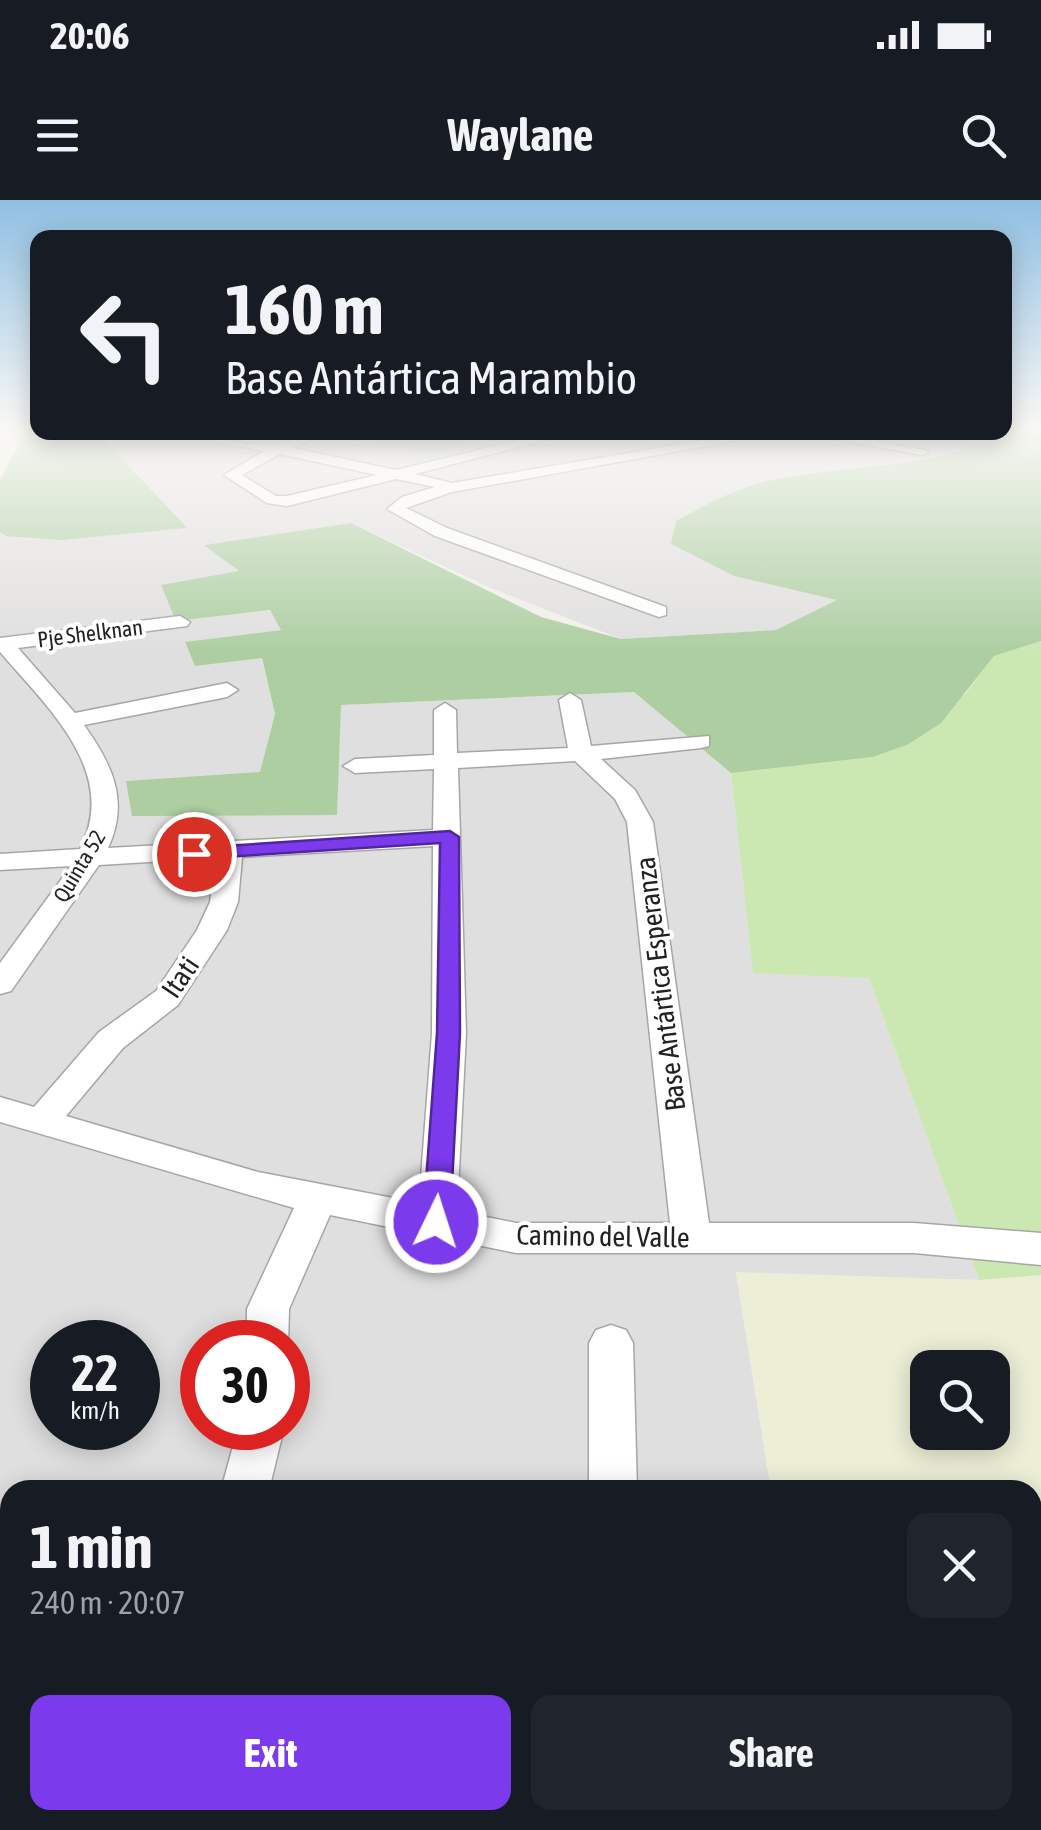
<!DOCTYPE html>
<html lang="en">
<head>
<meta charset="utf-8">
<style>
	:root { --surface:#171b24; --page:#20242c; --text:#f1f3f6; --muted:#9ea1a6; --accent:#7c3aed }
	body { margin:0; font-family:"Asap Condensed",sans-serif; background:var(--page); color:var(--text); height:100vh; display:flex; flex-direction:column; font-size:38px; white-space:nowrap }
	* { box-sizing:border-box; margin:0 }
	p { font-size:32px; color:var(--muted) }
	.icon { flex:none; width:55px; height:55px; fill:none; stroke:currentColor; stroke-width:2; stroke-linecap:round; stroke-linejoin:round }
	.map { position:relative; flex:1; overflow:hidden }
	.sheet { position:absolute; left:0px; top:1280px; width:1042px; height:350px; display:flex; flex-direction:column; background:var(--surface); border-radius:30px 30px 0 0; box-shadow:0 5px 25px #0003 }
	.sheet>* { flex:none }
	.guide { position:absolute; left:30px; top:30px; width:982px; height:210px; border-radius:20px; box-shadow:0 5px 25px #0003; background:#171b24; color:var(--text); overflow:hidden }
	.controls { position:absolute; left:910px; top:1150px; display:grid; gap:20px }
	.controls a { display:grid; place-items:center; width:100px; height:100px; border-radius:20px; background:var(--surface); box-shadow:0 5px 25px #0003; font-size:50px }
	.speed { position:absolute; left:30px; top:1120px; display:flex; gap:20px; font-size:50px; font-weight:700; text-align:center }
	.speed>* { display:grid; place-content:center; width:130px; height:130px; border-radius:50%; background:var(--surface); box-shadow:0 5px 25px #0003; line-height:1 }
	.speed small { font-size:25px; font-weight:400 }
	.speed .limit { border:15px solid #d22; background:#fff; color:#111 }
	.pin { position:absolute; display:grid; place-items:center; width:85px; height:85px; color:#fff; margin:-42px; border:5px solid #fff; border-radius:50%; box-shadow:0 2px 10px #0007 }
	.me { position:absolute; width:110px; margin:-55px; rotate:4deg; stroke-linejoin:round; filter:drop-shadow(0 0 8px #0008) }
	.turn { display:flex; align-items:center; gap:35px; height:210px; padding:0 30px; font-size:45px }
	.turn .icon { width:130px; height:130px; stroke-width:2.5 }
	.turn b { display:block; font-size:70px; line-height:85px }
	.round { display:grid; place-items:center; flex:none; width:105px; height:105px; border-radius:20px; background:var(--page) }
	.overview { display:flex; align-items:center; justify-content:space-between; height:170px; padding:0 30px }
	h1 { font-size:60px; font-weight:700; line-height:75px }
	.button { display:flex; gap:20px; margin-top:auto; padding:20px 30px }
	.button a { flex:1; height:115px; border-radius:20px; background:var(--accent); color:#fff; font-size:40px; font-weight:700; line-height:115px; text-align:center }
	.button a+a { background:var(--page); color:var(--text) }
	.status { display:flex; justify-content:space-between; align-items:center; height:70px; padding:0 50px; background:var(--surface); direction:ltr }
	.status svg { height:28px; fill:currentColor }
	header { display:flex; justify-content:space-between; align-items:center; height:130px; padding:0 30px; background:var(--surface); font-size:45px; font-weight:700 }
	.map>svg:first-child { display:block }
	.residential { fill:#e0dfdf; fill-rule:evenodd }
	.farmland { fill:#eceed6; fill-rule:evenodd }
	.grass { fill:#cbe8b3 }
	.forest { fill:#accea1 }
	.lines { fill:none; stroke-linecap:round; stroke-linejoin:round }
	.minor-casing { stroke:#a6a6a6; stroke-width:3 }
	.minor { fill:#fff; fill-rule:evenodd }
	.route { fill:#7c3aed; stroke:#51269a; stroke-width:2.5 }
	.labels { text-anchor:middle; stroke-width:8; stroke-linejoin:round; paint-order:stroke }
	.far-street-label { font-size:22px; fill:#222; stroke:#fff }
	.street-label { font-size:28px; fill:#222; stroke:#fff }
</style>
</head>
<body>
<div class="status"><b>20:06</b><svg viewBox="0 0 49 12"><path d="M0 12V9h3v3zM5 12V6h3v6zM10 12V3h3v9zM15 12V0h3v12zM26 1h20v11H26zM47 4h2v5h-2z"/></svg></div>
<header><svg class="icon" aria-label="menu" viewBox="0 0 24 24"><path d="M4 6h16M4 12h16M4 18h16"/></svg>Waylane<svg class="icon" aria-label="search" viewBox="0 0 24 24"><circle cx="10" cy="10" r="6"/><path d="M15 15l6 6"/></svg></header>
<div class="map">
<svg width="1041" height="1630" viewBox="0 0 1041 1630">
	<rect width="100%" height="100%" fill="#f1efe9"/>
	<path class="residential" d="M1005,227H1019L992,241L944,257L775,279L741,288L672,344L734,376L839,400L776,430L621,439L493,389L351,323L205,345L241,371L176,421L270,410L282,430L185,443L195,466L261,457L275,514L260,573L127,581L336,615L341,505L634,492L731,573L753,772L869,778L979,1080L736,1073L771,1290H10V1620H752L751,1630H0V332L6,336L186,328L98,233H300L432,253L471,244L436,232H1005ZM52,1142H138V1228H52ZM202,1142H288V1228H202Z"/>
	<path class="farmland" d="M736,1072L979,1080L1041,1075V1362L1033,1363L1032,1290H771ZM928,1168H992V1232H928Z"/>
	<g class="grass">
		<path d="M1041,441V1075L979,1080L869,778L753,773L731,573L873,557L907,545L965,494L994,456Z"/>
		<path d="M1041,1362V1630H751L752,1620H1032V1363Z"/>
	</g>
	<g class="forest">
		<path d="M28,227H37L38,232L98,233L187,328L61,340L6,336L0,332V280Z"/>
		<path d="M1019,227H1041V441L994,456L941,523L907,545L873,557L731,573L634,492L341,505L337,615L132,616L126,581L260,572L275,514L262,458L195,466L185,442L281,430L270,410L176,421L161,385L239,371L204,345L351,323L541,417L621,439L776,430L837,400L734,376L671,344L676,321C708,304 739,286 776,279C860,263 941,270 1019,227Z"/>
		<path d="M300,233H435L474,245L432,253Z"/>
	</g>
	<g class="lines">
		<defs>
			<g id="minor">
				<path d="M158,232C196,232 239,247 275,244C294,243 309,232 328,232L293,248L396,270L552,232H577L415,274L452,283L752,232H784L452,292L406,308L447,328L666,407V415L659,417L435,336L387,309L402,297L435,287L396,279L287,306L267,303L224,275L264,251ZM280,254L377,275L287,296H276L242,275Z"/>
				<path d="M797,232H831L929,251L922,255Z"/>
				<path d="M180,416L190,422L187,426L18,448L75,513L227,483L238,490L227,497L84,525C112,564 130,601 108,648L433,630L434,569L355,573L343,566L355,559L434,555V510L445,503L456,510L457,553L568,548L559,500L570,493L581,500L591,546L709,536V546L701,548L601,559L635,590L653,622L709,1023H914L1041,1033V1065L914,1053H516L330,1015L289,1109L288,1146V1142H247V1109L294,1008L0,922V897L34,907L99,832L156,791L197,730L210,702L215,658L99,665L11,791L0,794V763L71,666L0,670V654L80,649C120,572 47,507 0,452V438ZM575,561L615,599L627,622L670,1023H516L457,1011L466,833L458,568ZM433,646L432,833L419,1003L258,972L66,916L123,848L178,805L227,730L238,702L242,657Z"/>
				<path d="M611,1125L626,1130L633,1143L637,1290H589V1143L596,1130Z"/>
				<path d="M238,1228H284L269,1290H221Z"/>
				<path d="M86,1620H147L142,1630H82Z"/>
				<path d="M489,1620H550L545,1630H485Z"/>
			</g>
		</defs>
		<use href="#minor" class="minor-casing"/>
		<use href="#minor" class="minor"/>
	</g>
	<linearGradient id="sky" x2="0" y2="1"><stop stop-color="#90bfe3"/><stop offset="0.5" stop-color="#f9f8f5"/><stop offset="1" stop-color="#f9f8f5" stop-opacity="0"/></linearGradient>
	<rect width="1041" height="455" fill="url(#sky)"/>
	<path class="route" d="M450,631L459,637L460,833L450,1022L436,1032L423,1022L437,833L440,643L194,659L184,654L194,648Z"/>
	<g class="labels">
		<g class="far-street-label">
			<text transform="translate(90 433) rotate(-7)" y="8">Pje Shelknan</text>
			<text transform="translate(79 666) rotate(-59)" y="8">Quinta 52</text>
		</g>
		<g class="street-label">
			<text transform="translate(180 777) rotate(-56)" y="10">Itati</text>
			<text transform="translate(660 784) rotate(-97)" y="10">Base Antártica Esperanza</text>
			<text transform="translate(603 1036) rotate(1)" y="10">Camino del Valle</text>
		</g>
	</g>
</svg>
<div class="controls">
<a><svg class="icon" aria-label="search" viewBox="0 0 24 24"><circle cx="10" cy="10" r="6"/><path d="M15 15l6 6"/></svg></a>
</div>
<div class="speed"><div>22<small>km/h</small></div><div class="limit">30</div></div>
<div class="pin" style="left:194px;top:654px;background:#d93025"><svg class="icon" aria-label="arrive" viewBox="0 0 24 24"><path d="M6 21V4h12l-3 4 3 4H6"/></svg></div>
<svg class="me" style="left:436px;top:1022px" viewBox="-20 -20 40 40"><circle r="17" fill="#7c3aed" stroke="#fff" stroke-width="3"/><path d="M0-11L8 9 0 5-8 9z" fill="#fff"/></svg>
<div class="guide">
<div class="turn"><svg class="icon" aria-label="left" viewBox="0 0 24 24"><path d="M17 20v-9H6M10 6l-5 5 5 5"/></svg><div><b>160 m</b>Base Antártica Marambio</div></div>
</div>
<section class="sheet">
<div class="overview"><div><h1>1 min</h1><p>240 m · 20:07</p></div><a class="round"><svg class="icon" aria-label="close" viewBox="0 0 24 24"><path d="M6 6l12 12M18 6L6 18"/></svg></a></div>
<div class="button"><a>Exit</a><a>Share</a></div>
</section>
</div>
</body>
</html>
